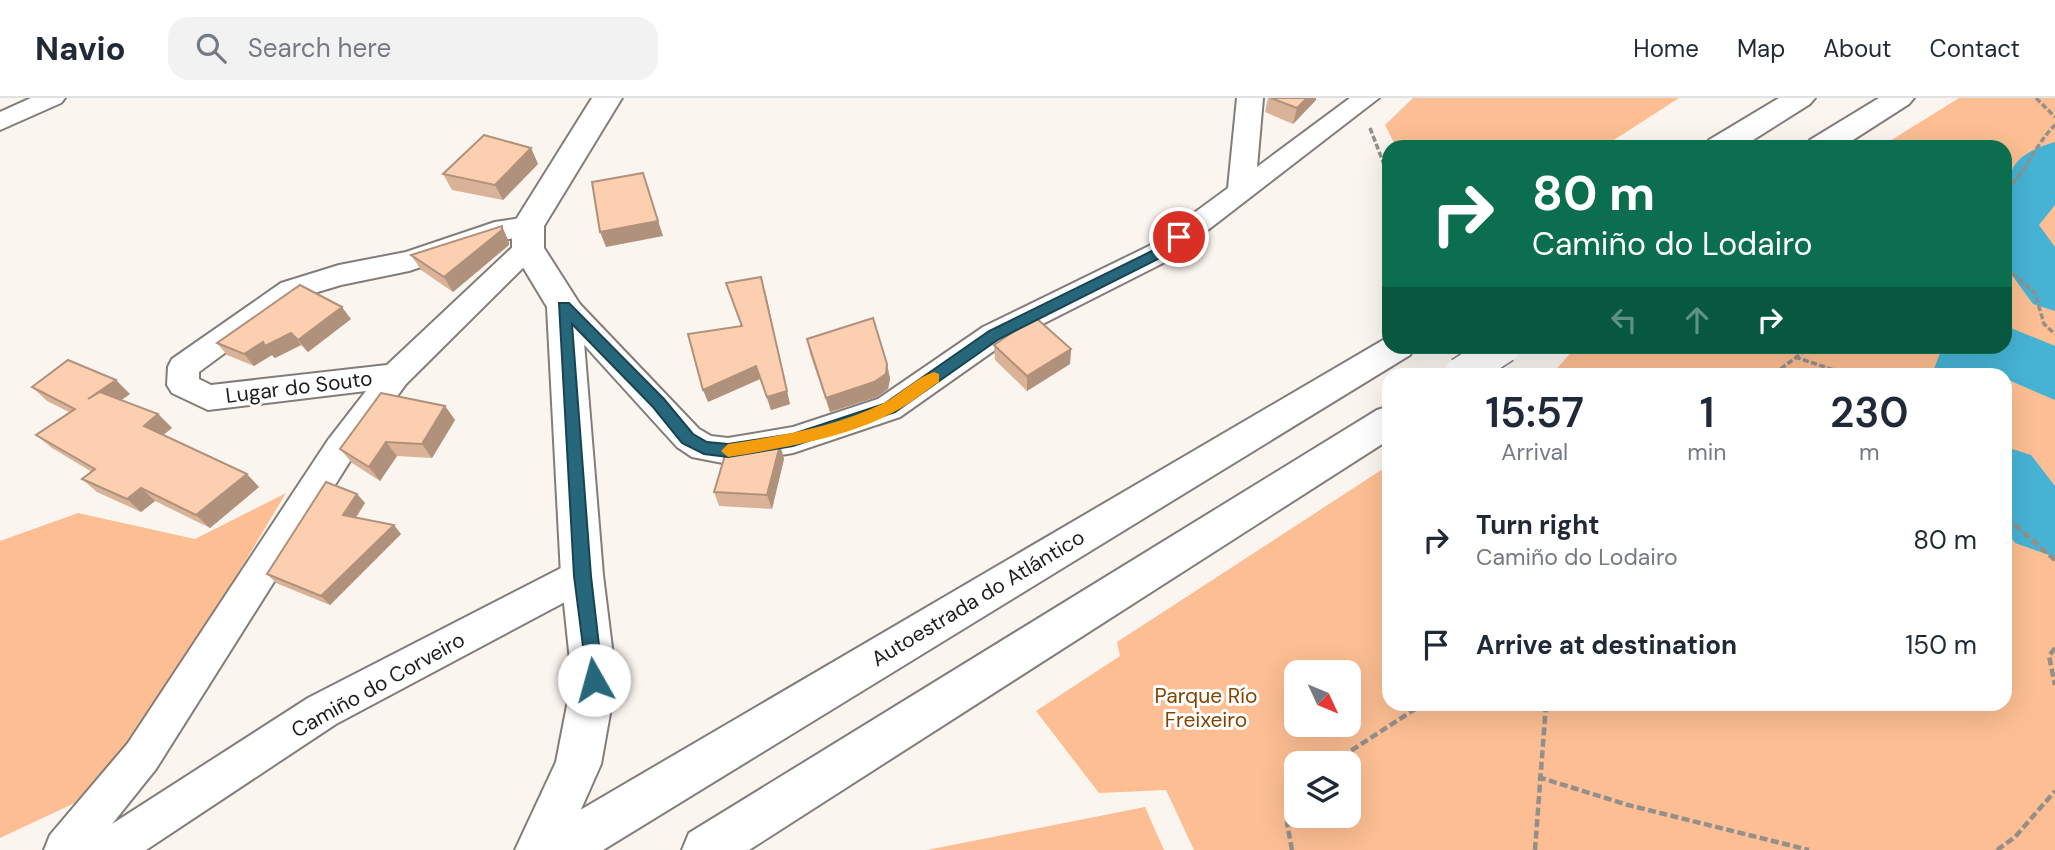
<!DOCTYPE html>
<html lang="en">
<head>
<meta charset="utf-8">
<style>
	:root { --surface:#fff; --page:#f2f2f3; --text:#1f2937; --muted:#747a83; --line:#e0e1e3 }
	body { margin:0; font-family:"DM Sans",sans-serif; background:var(--page); color:var(--text); height:100vh; display:flex; flex-direction:column; font-size:26px; white-space:nowrap }
	* { box-sizing:border-box; margin:0 }
	p { font-size:23px; color:var(--muted) }
	.icon { flex:none; width:38px; height:38px; fill:none; stroke:currentColor; stroke-width:2; stroke-linecap:round; stroke-linejoin:round }
	.map { position:relative; flex:1; overflow:hidden }
	.drawer { position:absolute; left:1382px; top:270px; width:630px; height:343px; display:flex; flex-direction:column; background:var(--surface); border-radius:21px; box-shadow:0 7px 28px #0002 }
	.drawer>* { flex:none }
	.guide { position:absolute; left:1382px; top:42px; width:630px; height:214px; border-radius:21px; box-shadow:0 7px 28px #0002; background:#0b6e4f; color:#fff; overflow:hidden }
	.needle { width:46px; rotate:134deg }
	.fabs { position:absolute; left:1284px; top:562px; display:grid; gap:14px }
	.fabs a { display:grid; place-items:center; width:77px; height:77px; border-radius:14px; background:var(--surface); box-shadow:0 7px 28px #0002; font-size:35px }
	.pin { position:absolute; display:grid; place-items:center; width:60px; height:60px; color:#fff; margin:-30px; border:4px solid #fff; border-radius:50%; box-shadow:0 2px 7px #0007 }
	.me { position:absolute; width:77px; margin:-38px; rotate:353deg; stroke-linejoin:round; filter:drop-shadow(0 0 5px #0008) }
	.turn { display:flex; align-items:center; gap:24px; height:147px; padding:0 35px; font-size:32px }
	.turn .icon { width:91px; height:91px; stroke-width:2.5 }
	.turn b { display:block; font-size:49px; line-height:60px }
	.lanes { display:flex; align-items:center; height:66px; padding:0 35px; background:#0003; justify-content:center; gap:35px; direction:ltr }
	.lanes .off { opacity:.35 }
	.eta { display:flex; justify-content:space-evenly; align-items:center; height:119px; text-align:center }
	.eta b { font-size:42px; font-weight:600; line-height:49px }
	ul { padding:0; list-style:none }
	li { display:flex; align-items:center; gap:21px; height:105px; padding:0 35px }
	li div { flex:1 }
	li b { display:block; font-size:26px }
	li em { font-style:normal }
	header { display:flex; align-items:center; gap:42px; box-sizing:border-box; height:98px; padding:0 35px; background:var(--surface); border-bottom:2px solid var(--line) }
	header strong { font-size:33px }
	nav { display:flex; gap:38px; margin-inline-start:auto; font-size:24px }
	.search { width:490px; height:63px; background:var(--page); display:flex; align-items:center; gap:18px; box-sizing:border-box; padding:0 24px; border-radius:21px; color:var(--muted); font-size:26px }
	.map>svg:first-child { display:block }
	.green { fill:#fcbe92; fill-rule:evenodd }
	.lines { fill:none; stroke-linecap:round; stroke-linejoin:round }
	.river { fill:#46b3d5; fill-rule:evenodd }
	.minor-casing { stroke:#837d79; stroke-width:4 }
	.tertiary-casing { stroke:#837d79; stroke-width:4 }
	.motorway-casing { stroke:#837d79; stroke-width:4 }
	.path-far1 { stroke:#938f8b; stroke-width:3.5; stroke-dasharray:6 2.5; stroke-linecap:butt }
	.path { stroke:#938f8b; stroke-width:4.5; stroke-dasharray:8 3.5; stroke-linecap:butt }
	.minor { fill:#fff; fill-rule:evenodd }
	.tertiary { fill:#fff; fill-rule:evenodd }
	.motorway { fill:#fff; fill-rule:evenodd }
	.motorway-bridge-casing { stroke:#837d79; stroke-width:36; stroke-linecap:butt }
	.motorway-bridge { stroke:#fff; stroke-width:33 }
	.wall { fill:#d9b297 }
	.shaded-wall { fill:#b0917b }
	.building { fill:#fccfb0; stroke:#b0917b; stroke-width:2 }
	.route { fill:#27677c; stroke:#194351; stroke-width:2 }
	.slow { fill:#f59e0b }
	.labels { text-anchor:middle; stroke-width:6; stroke-linejoin:round; paint-order:stroke }
	.street-label { font-size:21px; fill:#1f1d1b; stroke:#fff }
	.park-label { font-size:21px; fill:#844400; stroke:#fff }
</style>
</head>
<body>
<header>
<strong>Navio</strong>
<div class="search"><svg class="icon" aria-label="search" viewBox="0 0 24 24"><circle cx="10" cy="10" r="6"/><path d="M15 15l6 6"/></svg>Search here</div>
<nav><a>Home</a><a>Map</a><a>About</a><a>Contact</a></nav>
</header>
<div class="map">
<svg width="2055" height="752" viewBox="0 0 2055 752">
	<rect width="100%" height="100%" fill="#fbf5f0"/>
	<g class="green">
		<path d="M1413,0H1679L1603,49H1396L1385,27Z"/>
		<path d="M1959,0H2055V752H1194L1166,692L1099,695L1036,613L1120,558L1117,544L1389,367L1390,606H2006V276H1552L1576,249L2006,248V49H1880ZM1349,574V626H1297V574ZM1349,665V718H1297V665Z"/>
		<path d="M286,395L111,688L0,740V443L78,415L195,441Z"/>
		<path d="M1145,709L1164,752H927Z"/>
	</g>
	<g class="lines">
		<g class="river">
			<path d="M2055,44V107L2039,127L2055,149V213L2033,206L2006,169V91L2010,85C2009,60 2034,50 2055,44Z"/>
			<path d="M2006,228L2055,248V302L2006,281V276H1932L1943,248H2006Z"/>
			<path d="M2006,349L2031,357L2055,388V459L2015,445L2006,431Z"/>
		</g>
		<defs>
			<g id="minor">
				<path d="M31,0H65L61,5L0,32V14Z"/>
				<path d="M1237,0H1263L1257,69L1350,0H1379L1169,162L1005,245L900,319L793,355L728,366L692,359L677,349L549,208L554,200L564,197L574,200L699,331L711,338L728,340L793,329L878,301L983,229L1149,148L1228,90Z"/>
				<path d="M528,119L538,121L542,128L538,135L499,143L409,173L341,187L301,199L199,274V281L211,287L387,267L518,144L528,141L538,144L542,151L406,286L352,360L156,671L112,726L308,600L569,466L582,462L595,466L600,477L595,488L336,626L146,752H44L50,737L128,645L328,342L366,293L208,312L172,295L167,287L168,269L172,261L281,185L339,167L406,154L495,124Z"/>
			</g>
			<path id="tertiary" d="M592,0H622L544,128V150L581,208L603,477L616,582L601,666L563,752H515L556,664L572,582L561,477L547,209L512,151V128Z"/>
			<g id="motorway">
				<path d="M1779,0H1815L1810,6L1742,49H1705L1709,42Z"/>
				<path d="M1879,0H1914L1909,6L1842,49H1806L1810,42Z"/>
				<path d="M1390,238V248H1415L1410,257L603,752H534L541,735Z"/>
				<path d="M1390,308V341L749,752H682L689,735L1377,312Z"/>
			</g>
		</defs>
		<use href="#minor" class="minor-casing"/>
		<use href="#tertiary" class="tertiary-casing"/>
		<use href="#motorway" class="motorway-casing"/>
		<g class="path-far1">
			<path d="M2036,0L2055,19"/>
			<path d="M1370,30L1390,82"/>
			<path d="M2006,92C2028,72 2034,48 2055,27"/>
			<path d="M2006,170L2035,195L2044,226L2055,236"/>
			<path d="M1795,259L1846,276"/>
			<path d="M1774,276L1811,248"/>
		</g>
		<g class="path">
			<path d="M2006,419L2055,462"/>
			<path d="M2055,550L2049,558L2055,587"/>
			<path d="M1332,665L1423,606"/>
			<path d="M1538,679L1628,707L1809,752"/>
			<path d="M1292,752L1287,725L1297,712"/>
			<path d="M1535,752L1546,606"/>
			<path d="M1997,752L2015,739L2055,693"/>
		</g>
		<use href="#minor" class="minor"/>
		<use href="#tertiary" class="tertiary"/>
		<use href="#motorway" class="motorway"/>
		<defs>
			<path id="motorway-bridge" d="M1461,276L1504,248"/>
		</defs>
		<use href="#motorway-bridge" class="motorway-bridge-casing"/>
		<use href="#motorway-bridge" class="motorway-bridge"/>
	</g>
	<g class="wall">
		<path d="M1268,0H1316V2L1293,26L1265,14Z"/>
		<path d="M531,50L538,66L503,102L452,92L443,76Z"/>
		<path d="M509,144V147L453,194L421,172L411,157Z"/>
		<path d="M726,185L790,306L771,312L760,281L708,304L741,228Z"/>
		<path d="M351,221L308,254L301,247L275,260L272,257L254,268L227,257L217,245Z"/>
		<path d="M807,241L887,266L890,281L888,291L877,299L830,314L810,256Z"/>
		<path d="M994,247L1071,251L1070,266L1027,293L995,262Z"/>
		<path d="M32,289L130,296L121,302L158,316L172,330L163,337L259,389L210,430L155,403L141,414L97,394L82,381L92,374L52,350L36,337L69,314L47,303Z"/>
		<path d="M445,308L455,322L432,360L397,358L380,383L352,365L340,351Z"/>
		<path d="M780,347L784,361L772,411L719,408L714,394Z"/>
		<path d="M357,396L365,405L356,420L401,436L330,507L276,485L267,476Z"/>
	</g>
	<g class="shaded-wall">
		<path d="M1307,0H1316V2L1293,26L1297,10Z"/>
		<path d="M531,50L538,66L503,102L495,87Z"/>
		<path d="M643,75L663,138L606,149L600,134Z"/>
		<path d="M502,128L509,144V147L453,194L444,179Z"/>
		<path d="M765,192L790,306L771,312L767,299Z"/>
		<path d="M342,209L351,221L308,254L298,242Z"/>
		<path d="M291,235L301,247L275,260L272,257L254,268L244,256L263,244Z"/>
		<path d="M1071,251L1070,266L1027,293V278Z"/>
		<path d="M887,266L890,281L888,291L877,299L830,314L826,300Z"/>
		<path d="M756,268L760,281L708,304L703,292Z"/>
		<path d="M116,282L130,296L103,315L88,301Z"/>
		<path d="M445,308L455,322L432,360L422,346Z"/>
		<path d="M158,316L172,330L158,341L144,328Z"/>
		<path d="M386,344L397,358L380,383L369,369Z"/>
		<path d="M780,347L784,361L772,411L767,397Z"/>
		<path d="M247,376L259,389L210,430L196,417Z"/>
		<path d="M141,390L155,403L141,414L127,401Z"/>
		<path d="M357,396L365,405L351,426L343,417Z"/>
		<path d="M394,427L401,436L330,507L321,498Z"/>
	</g>
	<g class="building">
		<path d="M1271,0H1307L1297,10Z"/>
		<path d="M484,37L531,50L495,87L443,76Z"/>
		<path d="M643,75L658,123L600,134L592,84Z"/>
		<path d="M502,128V132L444,179L411,157Z"/>
		<path d="M761,179L787,293L767,299L756,268L703,292L688,236L742,228L726,185Z"/>
		<path d="M300,187L342,209L298,242L291,235L265,248L263,244L244,256L217,245Z"/>
		<path d="M1035,219L1071,251L1027,278L994,247Z"/>
		<path d="M873,220L887,266L886,276L874,284L826,300L807,241Z"/>
		<path d="M68,262L116,282L88,301L100,294L158,316L144,328L247,376L196,417L141,390L127,401L82,381L95,371L36,337L75,311L32,289Z"/>
		<path d="M381,295L445,308L422,346L386,344L369,369L340,351Z"/>
		<path d="M780,347L767,397L714,394L726,354Z"/>
		<path d="M326,384L357,396L343,417L394,427L321,498L267,476Z"/>
	</g>
	<path class="route" d="M1179,135L1186,139L1184,143L1164,158L999,241L895,314L793,348L728,359L704,356L682,345L653,309L572,226L591,478L603,582L601,587L594,590L588,587L574,478L559,205H569L664,301L693,336L707,344L728,346L793,336L884,306L989,233L1154,152Z"/>
	<path class="slow" d="M934,274L939,276V284C924,294 910,306 894,314C846,340 782,350 728,359L721,353L728,346C780,338 835,329 882,306C900,297 915,280 934,274Z"/>
	<g class="labels">
		<g class="street-label">
			<text transform="translate(299 289) rotate(-7)" y="7">Lugar do Souto</text>
			<text transform="translate(978 500) rotate(-31)" y="7">Autoestrada do Atlántico</text>
			<text transform="translate(378 587) rotate(-29)" y="7">Camiño do Corveiro</text>
		</g>
		<g class="park-label">
			<text x="1206" y="605">Parque Río<tspan x="1206" dy="24">Freixeiro</tspan></text>
		</g>
	</g>
</svg>
<div class="fabs">
<a><svg class="needle" viewBox="-14 -14 28 28"><path d="M0-13l5 13h-10z" fill="#e53935"/><path d="M0 13l5-13h-10z" fill="#747a83"/></svg></a>
<a><svg class="icon" aria-label="layers" viewBox="0 0 24 24"><path d="M12 4l9 5-9 5-9-5zM3 14l9 5 9-5"/></svg></a>
</div>
<div class="pin" style="left:1179px;top:139px;background:#d93025"><svg class="icon" aria-label="arrive" viewBox="0 0 24 24"><path d="M6 21V4h12l-3 4 3 4H6"/></svg></div>
<svg class="me" style="left:594px;top:582px" viewBox="-20 -20 40 40"><circle r="19" fill="#fff"/><path d="M0-13L10 11 0 6-10 11z" fill="#27677c"/></svg>
<div class="guide">
<div class="turn"><svg class="icon" aria-label="right" viewBox="0 0 24 24"><path d="M7 20v-9h11M14 6l5 5-5 5"/></svg><div><b>80 m</b>Camiño do Lodairo</div></div>
<div class="lanes"><svg class="icon off" aria-label="left" viewBox="0 0 24 24"><path d="M17 20v-9H6M10 6l-5 5 5 5"/></svg><svg class="icon off" aria-label="ahead" viewBox="0 0 24 24"><path d="M12 20V5M6 11l6-6 6 6"/></svg><svg class="icon" aria-label="right" viewBox="0 0 24 24"><path d="M7 20v-9h11M14 6l5 5-5 5"/></svg></div>
</div>
<section class="drawer">
<div class="eta">
<div><b>15:57</b><p>Arrival</p></div>
<div><b>1</b><p>min</p></div>
<div><b>230</b><p>m</p></div>
</div>
<ul>
<li><svg class="icon" aria-label="right" viewBox="0 0 24 24"><path d="M7 20v-9h11M14 6l5 5-5 5"/></svg><div><b>Turn right</b><p>Camiño do Lodairo</p></div><em>80 m</em></li>
<li><svg class="icon" aria-label="arrive" viewBox="0 0 24 24"><path d="M6 21V4h12l-3 4 3 4H6"/></svg><div><b>Arrive at destination</b></div><em>150 m</em></li>
</ul>
</section>
</div>
</body>
</html>
